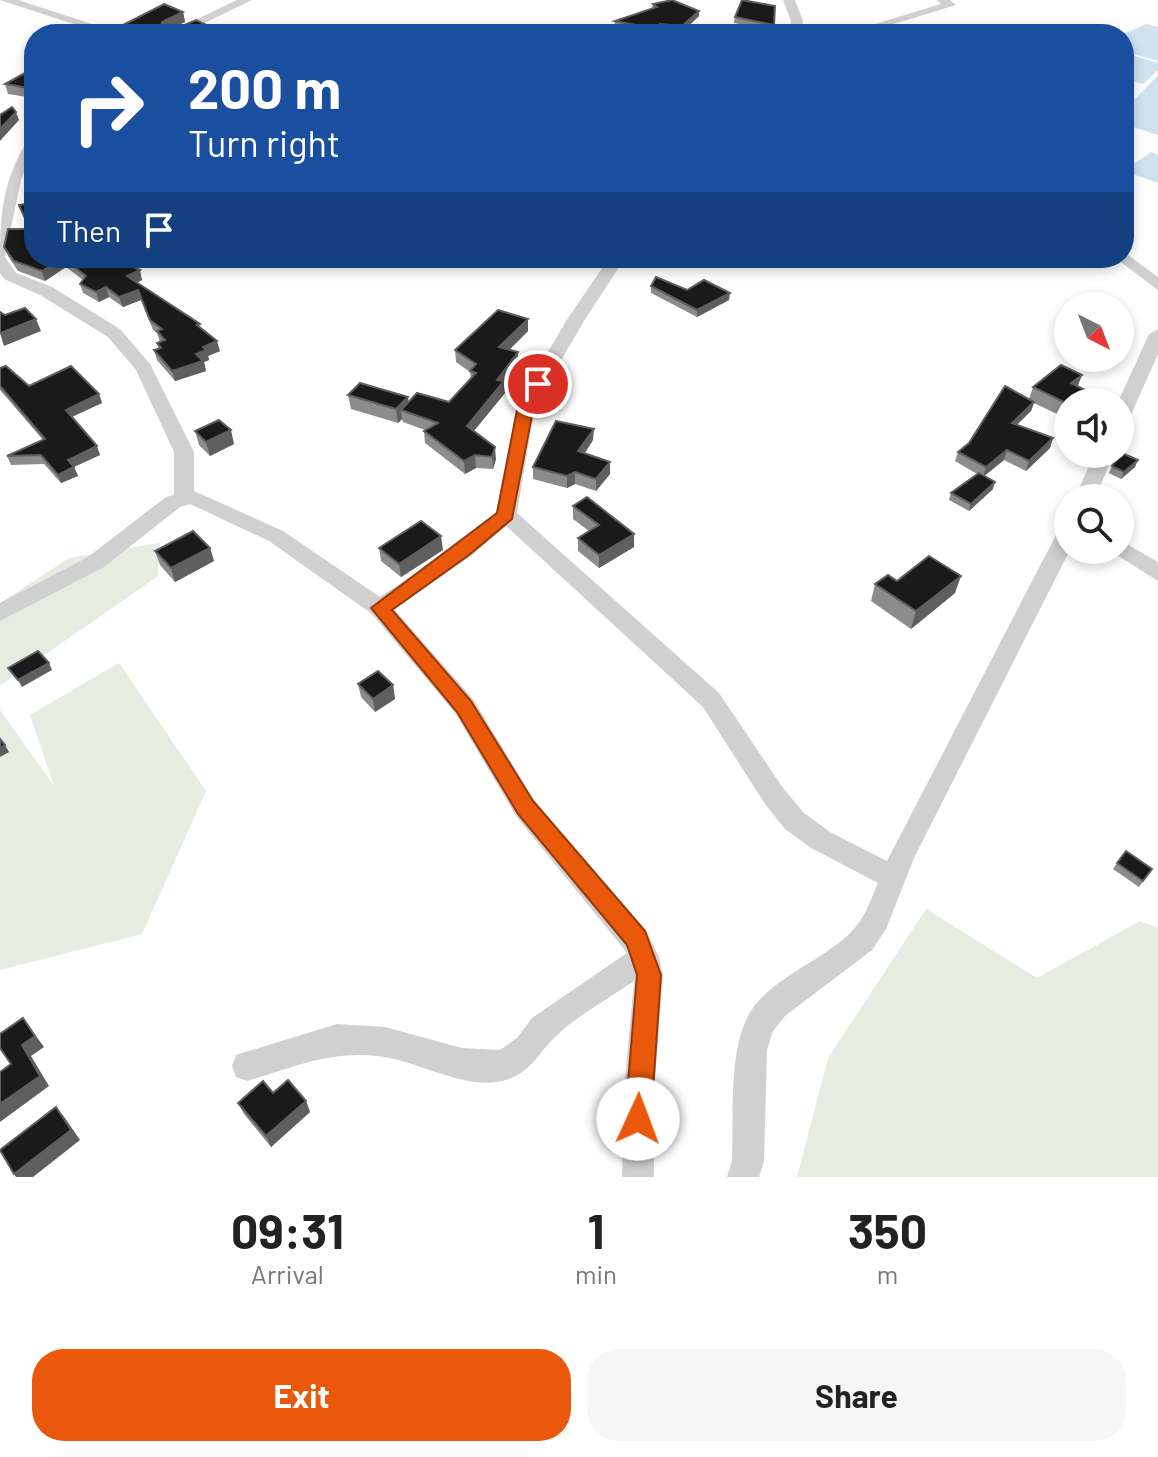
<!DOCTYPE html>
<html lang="en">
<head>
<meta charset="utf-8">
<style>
	:root { --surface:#fff; --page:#f6f6f6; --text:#222; --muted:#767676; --accent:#ea580c }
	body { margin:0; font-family:Barlow,sans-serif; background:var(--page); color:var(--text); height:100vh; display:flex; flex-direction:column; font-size:30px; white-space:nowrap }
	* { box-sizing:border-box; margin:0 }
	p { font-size:26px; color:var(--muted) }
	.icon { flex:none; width:44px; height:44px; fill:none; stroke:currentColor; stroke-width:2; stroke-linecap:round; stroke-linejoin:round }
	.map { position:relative; height:1177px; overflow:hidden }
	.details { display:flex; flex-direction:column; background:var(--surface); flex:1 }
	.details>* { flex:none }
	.guide { position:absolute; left:24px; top:24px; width:1110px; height:244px; border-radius:32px; box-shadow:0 4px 12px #0003; background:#1a4fa0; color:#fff; overflow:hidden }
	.needle { width:52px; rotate:138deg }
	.buttons { position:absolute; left:1054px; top:292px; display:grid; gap:16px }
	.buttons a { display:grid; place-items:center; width:80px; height:80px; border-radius:50%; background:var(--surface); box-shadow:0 4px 12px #0003; font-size:40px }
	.pin { position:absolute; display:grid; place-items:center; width:68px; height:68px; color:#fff; margin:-34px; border:4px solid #fff; border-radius:50%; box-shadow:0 2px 8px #0007 }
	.me { position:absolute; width:88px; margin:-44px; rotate:2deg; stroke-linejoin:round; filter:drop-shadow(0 0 6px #0008) }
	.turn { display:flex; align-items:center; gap:28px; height:168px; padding:0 32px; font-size:36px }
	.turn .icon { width:104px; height:104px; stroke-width:2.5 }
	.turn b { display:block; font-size:56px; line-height:68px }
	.then { display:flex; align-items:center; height:76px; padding:0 32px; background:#0003; gap:16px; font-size:30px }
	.eta { display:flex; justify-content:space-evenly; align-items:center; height:136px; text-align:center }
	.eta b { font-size:48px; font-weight:700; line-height:56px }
	.action { display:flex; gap:16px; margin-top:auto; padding:16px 32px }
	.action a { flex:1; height:92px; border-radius:32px; background:var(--accent); color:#fff; font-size:32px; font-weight:700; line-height:92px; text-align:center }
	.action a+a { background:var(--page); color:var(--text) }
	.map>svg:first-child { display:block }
	.green { fill:#e6ecdf }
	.water { fill:#cfe2ee }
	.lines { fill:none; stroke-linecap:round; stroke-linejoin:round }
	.minor { fill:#d0d0d0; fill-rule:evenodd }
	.wall { fill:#8c8c8c }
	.shaded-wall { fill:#5f5f5f }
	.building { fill:#1a1a1a; stroke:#5f5f5f; stroke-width:2 }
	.route { fill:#ea580c; stroke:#983908; stroke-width:2 }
</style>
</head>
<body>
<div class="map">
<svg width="1158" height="1177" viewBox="0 0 1158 1177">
	<rect width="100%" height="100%" fill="#fff"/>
	<g class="green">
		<path d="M160,543L158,576L0,686V603L69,558Z"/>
		<path d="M119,663L206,791L142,934L0,970V710L54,786L30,715Z"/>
		<path d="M926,909L1037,978L1140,921L1158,928V1177H797L828,1058Z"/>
	</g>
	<g class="water">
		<path d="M1146,24L1158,27V61L1124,51V34Z"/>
		<path d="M1124,53L1158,63V70L1143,84L1124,78Z"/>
		<path d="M1158,75V135L1124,124V111Z"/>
		<path d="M1151,152L1158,155V183L1124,171Z"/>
	</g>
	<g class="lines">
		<g class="minor">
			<path d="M0,0H18L123,34H104Z"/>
			<path d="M237,0H252L182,34H166Z"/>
			<path d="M783,0H795L803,21L801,34H789L791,21Z"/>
			<path d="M937,0H950L956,5L861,34H842L941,4Z"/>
			<path d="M34,137V151L21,180L5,257L16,273L52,287L120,329L150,364L194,452V491L283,531L380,597L455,546L496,512L517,405L566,321L609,258H625L584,321L535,405L517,513L719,693L783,788L804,813L830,832L887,861L1057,533L1061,528L1068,526L1070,550L914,858L886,929L872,950L785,1016L773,1031L767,1050L764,1161L759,1177H727L732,1161C734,1118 728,1054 748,1016C767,979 824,961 852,931C865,918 871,899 878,883L811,848L785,829L765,804L703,707L506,526L471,556L394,609L473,699L534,800L646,930L659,957L663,975L654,1090V1177H622L624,1090L634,981C608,999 576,1016 554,1038C539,1053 531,1071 509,1079C470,1093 423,1063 384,1057C333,1049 295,1067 247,1081L236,1077L232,1066L236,1055L337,1024L385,1027L462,1048L500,1050L517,1038L532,1018L627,953L516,816L455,713L372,614L269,541L190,504L180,507L104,567L0,621V603L88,557L166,497L174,495V452L136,370L108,337L40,295L4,279L0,273C0,220 0,184 29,138Z"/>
			<path d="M1124,252L1158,277V290L1118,260L1117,258H1124Z"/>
			<path d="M1158,329V354L1129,419L1120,425L1118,402L1149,334Z"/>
			<path d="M1094,454H1114L1095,498H1075Z"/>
			<path d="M1120,540L1158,562V581L1112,552L1111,550H1120Z"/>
		</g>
	</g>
	<g class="wall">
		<path d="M653,4L699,16L682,32L660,30L659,34H653L614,27L615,21L652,8Z"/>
		<path d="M775,6L773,30L734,23L735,17Z"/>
		<path d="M183,12L185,22L174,27L214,34H125L123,25Z"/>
		<path d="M34,68V98L8,94L5,84Z"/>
		<path d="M19,205L114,258L142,280L137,283L201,328L220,351L208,356L209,360L204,362L206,371L175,381L157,360L154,350L159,349L157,343L160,342L157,333L153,330L141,300L123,307L109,297L99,302L83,293L80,284L83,280L66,267L45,281L18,271L8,256L4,247L29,229Z"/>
		<path d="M651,286L687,290L729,300L697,317L651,293Z"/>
		<path d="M528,319V331L509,350L518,364L504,382L505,393L474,431L496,459L493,469L476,468L465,474L425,443L424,431L425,430L403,422L402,419L398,423L351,409L348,395L409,402H449L471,378L470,372L456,362L455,350Z"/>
		<path d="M0,368L29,386L99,394L102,403L72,417L100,455L74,467L78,476L61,483L44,464L11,465L7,456L43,440L0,390Z"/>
		<path d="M1082,375L1077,386L1085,390L1081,402H1068V413L1063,417L1034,403L1031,411L1017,425L1053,438L1050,448L1026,471L1004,460L984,476L993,489L969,511L949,500L951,493L977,474L955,461L958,452L1029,399L1033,387Z"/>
		<path d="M195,431L234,444L210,456L199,445Z"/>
		<path d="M593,440L585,453L610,462V474L596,491L575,484L567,488L533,479V467Z"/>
		<path d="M1112,466L1135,467L1121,479L1109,473Z"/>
		<path d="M573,506L634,534V547L599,568L578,551V538L589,531L573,519Z"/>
		<path d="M210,548L214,561L175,582L160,565L155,551Z"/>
		<path d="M379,548L443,550L401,577L381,561Z"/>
		<path d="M897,581L955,593L911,629L871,601L875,584Z"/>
		<path d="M358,684L393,685L395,699L375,712L361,697Z"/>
		<path d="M1117,863L1152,869L1139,887L1113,869Z"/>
		<path d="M273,1093L306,1101L310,1112L271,1147L244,1114L238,1103Z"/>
	</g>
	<g class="shaded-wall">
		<path d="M699,11V16L682,32V26Z"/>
		<path d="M183,12L185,22L165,31L161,26L162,22Z"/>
		<path d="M213,28L214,34H200Z"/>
		<path d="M16,112L19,120L0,141V129Z"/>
		<path d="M63,258L66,267L45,281L42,271Z"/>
		<path d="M140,270L142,280L130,286L127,276Z"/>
		<path d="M106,287L109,297L99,302L96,292Z"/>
		<path d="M138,290L141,300L123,307L119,297Z"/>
		<path d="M730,293L729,300L697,317V310Z"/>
		<path d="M36,319L41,331L4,346L0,333Z"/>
		<path d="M528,319V331L500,359L499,347Z"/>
		<path d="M217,341L220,351L208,356L209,360L204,362L206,371L175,381L172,371L196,354L203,347Z"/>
		<path d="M518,352V364L504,382L505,393L468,438L467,426L497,380Z"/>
		<path d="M1082,375L1077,388L1071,383Z"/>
		<path d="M1085,390L1081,402H1070Z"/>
		<path d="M99,394L102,403L69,418L66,410Z"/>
		<path d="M408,397L410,411L401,410L402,419L398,423L396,409Z"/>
		<path d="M1034,402L1031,411L1008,433L1012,423Z"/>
		<path d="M1068,404V413L1063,417Z"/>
		<path d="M594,429L593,440L578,463V451Z"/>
		<path d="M231,430L234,444L210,456L206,442Z"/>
		<path d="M1053,438L1050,448L1026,471L1029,461Z"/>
		<path d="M97,446L100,455L71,468L68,460Z"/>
		<path d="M495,447L496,459L493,469L492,457Z"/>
		<path d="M1007,450L1004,460L983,477L986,467Z"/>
		<path d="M475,455L476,468L465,474L464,461Z"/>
		<path d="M1138,460L1135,467L1121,479L1124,472Z"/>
		<path d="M610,462V474L596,491V479Z"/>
		<path d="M74,467L78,476L61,483L58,475Z"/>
		<path d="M575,472V484L567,488V476Z"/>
		<path d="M995,482L993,489L969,511L971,504Z"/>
		<path d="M634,534V547L599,568V555Z"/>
		<path d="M441,536L443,550L401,577L399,564Z"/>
		<path d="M210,548L214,561L175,582L171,568Z"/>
		<path d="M961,576L955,593L911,629L916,611Z"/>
		<path d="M49,663L52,670L22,687L18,680Z"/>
		<path d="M393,685L395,699L375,712L373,699Z"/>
		<path d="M5,745L9,752L0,757V748Z"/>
		<path d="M23,1018L44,1047L31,1056L49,1086L0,1122V1104L22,1045Z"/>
		<path d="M306,1101L310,1112L271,1147L266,1136Z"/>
		<path d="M56,1107L65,1118L80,1140L33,1177H16L14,1174Z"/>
	</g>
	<g class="building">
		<path d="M672,0L699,11L682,26L660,24V30L615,21L657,7L653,4Z"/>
		<path d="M742,0L775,6L774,25L735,17Z"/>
		<path d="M164,4L183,12L162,22L161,26L180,27L196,20L213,28L200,34H159L123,25Z"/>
		<path d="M558,26L576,34H535Z"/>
		<path d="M34,68V89L5,84Z"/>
		<path d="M12,107L16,112L0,129V115Z"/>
		<path d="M34,203V258H62L42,271L14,261L4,247L8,229H30L19,205Z"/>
		<path d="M63,258H114L140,270L127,276L200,324L197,325L217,341L203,347L206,350L196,354L203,361L172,371L154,350L161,348L157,343L165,340L157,331L162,329L150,320L138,290L119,297L106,287L96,292L80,284L86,276Z"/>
		<path d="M656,277L687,290L704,280L730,293L697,310L651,286Z"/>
		<path d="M25,308L36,319L0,333V312L5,315Z"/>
		<path d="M498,310L528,319L499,347L518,352L497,380L504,381L467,426L495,447L492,457L475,455L464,461L424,431L438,423L401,410L417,393L449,402L476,373L470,371L476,364L455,350Z"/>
		<path d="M1061,365L1082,375L1071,383L1085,390L1070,402H1068V404L1033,387Z"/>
		<path d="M6,366L29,386L71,366L99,394L66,410L97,446L68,460L74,467L58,475L41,455L7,456L45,439L0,386V368Z"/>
		<path d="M360,383L408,397L396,409L348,395Z"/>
		<path d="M1005,386L1034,402L1012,423L1053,438L1029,461L1007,450L986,467L958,452L969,443Z"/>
		<path d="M219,420L231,430L206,442L195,431Z"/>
		<path d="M556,421L594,429L578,451L610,462L596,479L575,472L567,476L533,467Z"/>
		<path d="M1122,453L1138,460L1124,472L1112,466Z"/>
		<path d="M979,473L995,482L971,504L951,493Z"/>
		<path d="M587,497L634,534L599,555L578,538L599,525L573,506Z"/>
		<path d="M421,521L441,536L399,564L379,548Z"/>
		<path d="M193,531L210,548L171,568L155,551Z"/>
		<path d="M929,556L961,576L916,611L875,584L888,575L897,581Z"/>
		<path d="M38,651L49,663L18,680L8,668Z"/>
		<path d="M378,671L393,685L373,699L358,684Z"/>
		<path d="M0,739L5,745L0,748Z"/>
		<path d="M1126,851L1152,869L1143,881L1117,863Z"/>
		<path d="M23,1018L35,1036L22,1045L40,1076L0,1104V1072L11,1064L0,1048V1034Z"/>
		<path d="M288,1080L306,1101L266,1136L238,1103L263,1081L273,1093Z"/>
		<path d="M56,1107L71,1130L14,1174L0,1150Z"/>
	</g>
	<path class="route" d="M538,379L546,384L534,405L512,519L469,555L392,610L471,701L533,801L645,931L661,975L651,1119L648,1128L638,1132L629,1128L625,1119L637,975L627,945L518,814L457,712L371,608L497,513L518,405L533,381Z"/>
</svg>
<div class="buttons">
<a><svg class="needle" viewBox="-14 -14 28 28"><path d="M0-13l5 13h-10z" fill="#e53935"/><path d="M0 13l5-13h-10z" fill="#767676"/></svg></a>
<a><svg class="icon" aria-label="sound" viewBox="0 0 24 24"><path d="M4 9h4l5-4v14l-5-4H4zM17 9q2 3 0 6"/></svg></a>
<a><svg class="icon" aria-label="search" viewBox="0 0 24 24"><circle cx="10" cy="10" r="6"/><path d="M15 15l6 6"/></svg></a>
</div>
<div class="pin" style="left:538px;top:384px;background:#d93025"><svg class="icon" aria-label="arrive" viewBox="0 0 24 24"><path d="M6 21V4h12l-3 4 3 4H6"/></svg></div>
<svg class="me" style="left:638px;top:1119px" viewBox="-20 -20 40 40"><circle r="19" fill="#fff"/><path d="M0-13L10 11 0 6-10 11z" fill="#ea580c"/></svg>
<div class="guide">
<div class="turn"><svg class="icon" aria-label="right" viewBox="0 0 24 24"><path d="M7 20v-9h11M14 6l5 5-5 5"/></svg><div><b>200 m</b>Turn right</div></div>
<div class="then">Then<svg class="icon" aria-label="arrive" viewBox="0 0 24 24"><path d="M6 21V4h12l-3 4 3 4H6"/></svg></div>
</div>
</div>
<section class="details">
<div class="eta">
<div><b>09:31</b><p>Arrival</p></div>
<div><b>1</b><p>min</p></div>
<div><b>350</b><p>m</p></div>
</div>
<div class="action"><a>Exit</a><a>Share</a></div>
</section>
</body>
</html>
